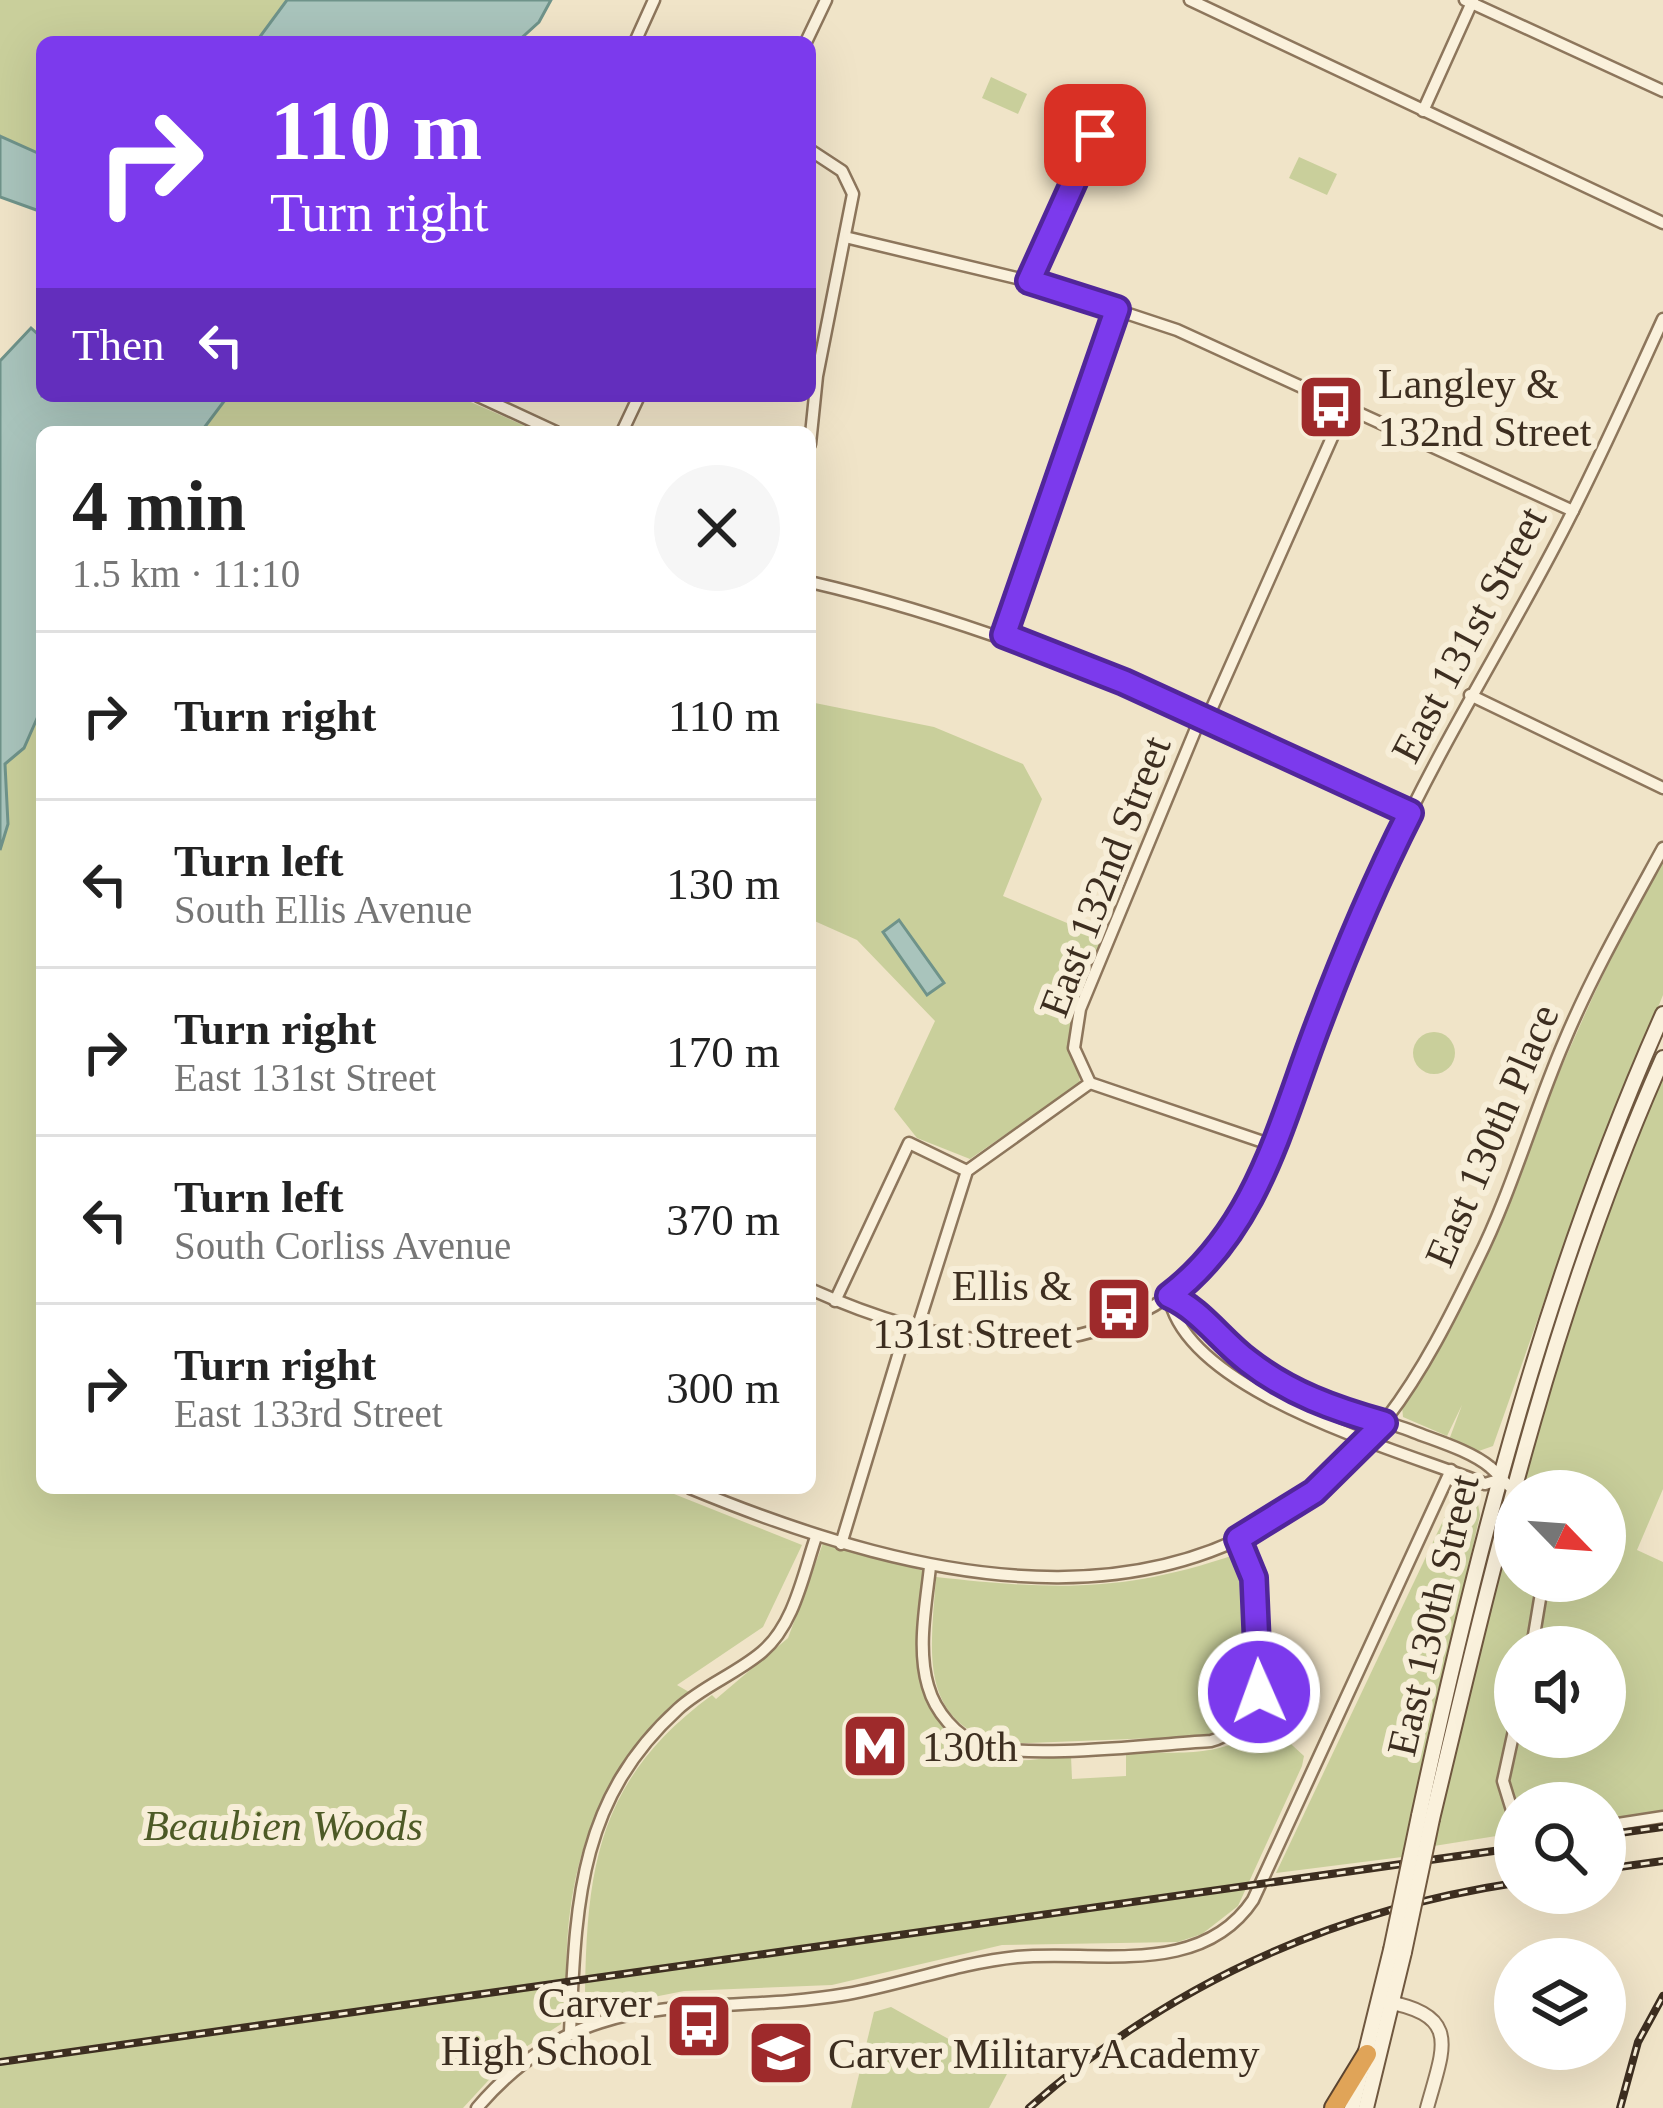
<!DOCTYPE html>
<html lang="en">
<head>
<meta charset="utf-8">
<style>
	:root { --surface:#fff; --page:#f6f6f6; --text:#222; --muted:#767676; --line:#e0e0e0 }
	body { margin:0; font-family:Georgia,serif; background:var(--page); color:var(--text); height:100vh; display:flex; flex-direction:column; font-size:45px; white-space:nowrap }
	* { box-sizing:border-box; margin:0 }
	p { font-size:39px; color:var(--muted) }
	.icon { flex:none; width:66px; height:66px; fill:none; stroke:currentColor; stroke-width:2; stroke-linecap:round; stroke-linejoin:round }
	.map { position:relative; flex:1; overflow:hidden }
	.drawer { position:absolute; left:36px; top:426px; width:780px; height:1068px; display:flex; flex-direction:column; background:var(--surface); border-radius:18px; box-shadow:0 12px 48px #0002 }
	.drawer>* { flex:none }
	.banner { position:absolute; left:36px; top:36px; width:780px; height:366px; border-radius:18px; box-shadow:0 12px 48px #0002; background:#7c3aed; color:#fff; overflow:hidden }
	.needle { width:78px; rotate:115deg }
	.controls { position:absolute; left:1494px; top:1470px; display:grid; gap:24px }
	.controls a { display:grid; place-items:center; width:132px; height:132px; border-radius:50%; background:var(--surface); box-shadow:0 12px 48px #0002; font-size:60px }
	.pin { position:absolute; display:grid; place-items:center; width:102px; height:102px; color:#fff; margin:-51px; border-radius:24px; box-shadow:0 6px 18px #0006 }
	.me { position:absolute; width:132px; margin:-66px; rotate:358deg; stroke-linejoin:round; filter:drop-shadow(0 0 9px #0008) }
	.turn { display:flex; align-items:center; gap:42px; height:252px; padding:0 36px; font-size:54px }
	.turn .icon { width:156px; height:156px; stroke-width:2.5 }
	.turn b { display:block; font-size:84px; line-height:102px }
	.then { display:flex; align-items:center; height:114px; padding:0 36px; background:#0003; gap:24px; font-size:45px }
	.round { display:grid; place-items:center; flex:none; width:126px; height:126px; border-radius:63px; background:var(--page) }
	.head { display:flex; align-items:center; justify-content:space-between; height:204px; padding:0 36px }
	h1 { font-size:72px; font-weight:700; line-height:90px }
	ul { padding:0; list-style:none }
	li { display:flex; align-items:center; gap:36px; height:168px; padding:0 36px; border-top:3px solid var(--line) }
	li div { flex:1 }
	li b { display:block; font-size:45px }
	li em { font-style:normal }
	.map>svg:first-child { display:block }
	.green { fill:#c9cf9b; fill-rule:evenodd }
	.water { fill:#a9c4bc; stroke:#6f938a; stroke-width:3 }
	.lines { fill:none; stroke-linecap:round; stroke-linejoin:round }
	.minor-casing { stroke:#8d765c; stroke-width:15 }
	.tertiary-casing { stroke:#8d765c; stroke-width:16 }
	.secondary-casing { stroke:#6f573f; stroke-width:18 }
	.motorway-casing { stroke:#5b4430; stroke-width:22 }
	.minor { stroke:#faf1dc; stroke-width:10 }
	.tertiary { stroke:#faf1dc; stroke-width:12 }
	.secondary { stroke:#faf1dc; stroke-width:14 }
	.motorway { stroke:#e0a458; stroke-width:18 }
	.rail-casing { stroke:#3d2e20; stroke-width:8 }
	.rail { stroke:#f7eed8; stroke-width:3; stroke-dasharray:9; stroke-linecap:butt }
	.secondary-bridge-casing { stroke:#6f573f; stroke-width:18; stroke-linecap:butt }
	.secondary-bridge { stroke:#faf1dc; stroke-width:14 }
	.route-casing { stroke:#51269a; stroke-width:30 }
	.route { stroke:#7c3aed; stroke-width:21 }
	.labels { text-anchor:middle; stroke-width:12; stroke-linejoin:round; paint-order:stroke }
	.poi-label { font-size:42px; fill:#3d2e20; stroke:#f7eed8; text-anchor:start }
	.street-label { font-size:42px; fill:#3d2e20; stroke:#f7eed8 }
	.park-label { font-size:42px; font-style:italic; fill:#4d5a26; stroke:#f7eed8 }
</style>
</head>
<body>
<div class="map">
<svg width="1663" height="2108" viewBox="0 0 1663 2108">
	<rect width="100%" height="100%" fill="#f0e4c8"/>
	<g class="green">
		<path d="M0,0H287L256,42H42V155L0,136Z"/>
		<path d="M991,77L1027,94L1018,114L982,98Z"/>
		<path d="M1299,157L1337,174L1327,195L1289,178Z"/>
		<path d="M228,396H457L539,432H201Z"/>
		<path d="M810,702L934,727L1023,764L1042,799L1003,896L1105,939L1072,1024L1080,1083L970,1159L917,1138L894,1109L935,1021L857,940L810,919Z"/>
		<path d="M42,707V1488H659L802,1545L763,1627L677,1685L689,1692C612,1758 577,1831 568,1931C565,1961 568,1995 561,2024L509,2058L463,2108H0V850L8,824L4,765L24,748Z"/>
		<path d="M1663,859V995L1578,1205L1493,1446L1476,1452L1449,1440L1462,1405L1447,1436L1403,1417L1402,1406C1504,1232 1562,1036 1663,859Z"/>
		<circle cx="1434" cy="1053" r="21"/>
		<path d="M1663,1074V1489L1637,1550L1663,1562V1811L1605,1819V1803H1515V1833L1434,1846L1515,1495V1581H1605V1491H1516L1594,1250ZM1515,1647H1605V1737H1515Z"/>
		<path d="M1460,1485L1477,1499L1480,1515L1402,1857L1276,1873Z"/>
		<path d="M823,1543L924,1571C917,1645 906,1746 1006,1760C1026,1762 1051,1757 1071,1756L1072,1779L1126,1776V1752C1188,1752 1271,1765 1271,1676L1291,1683L1279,1709L1288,1714L1280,1734L1304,1756L1302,1766L1238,1906L1202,1934L1178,1942L1002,1945L832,1985L684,1991L593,2009L585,2005C586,1870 596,1780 712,1695L716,1699L788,1638Z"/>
		<path d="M1237,1554C1252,1583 1265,1683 1245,1711C1235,1725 1222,1730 1207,1736L1006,1744C916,1724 931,1649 936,1577C1054,1590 1123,1593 1237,1554Z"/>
		<path d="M891,2007L1008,2072L989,2108H851L874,2012Z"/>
	</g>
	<g class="water">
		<path d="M287,0H551L539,22L517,42H256Z"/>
		<path d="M0,136L42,155V212L0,197Z"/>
		<path d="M31,328L42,338V396H228L201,432H42V707L24,748L5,764L8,824L0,850V361Z"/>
		<path d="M899,920L944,983L927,995L883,932Z"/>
	</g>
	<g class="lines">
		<defs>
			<g id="minor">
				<path d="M1190,0L1663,223"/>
				<path d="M1465,0L1663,91"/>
				<path d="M635,42L654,0"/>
				<path d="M806,42L826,0"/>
				<path d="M1423,111L1473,0"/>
				<path d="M810,150L842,171L853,194L817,376L810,444"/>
				<path d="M845,237L1029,281L1177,330L1573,511"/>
				<path d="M1029,281L1095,135L1103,129"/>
				<path d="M478,396L556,432"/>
				<path d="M622,432L639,396"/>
				<path d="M810,582C1030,633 1206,721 1410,813"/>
				<path d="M1004,635L1117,309"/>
				<path d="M1470,695L1663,788"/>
				<path d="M1090,1083L1275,1146"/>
				<path d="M810,1289C926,1341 1059,1373 1172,1294C1260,1233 1281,1120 1317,1027C1340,965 1366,904 1395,844C1444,739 1505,642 1558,540C1596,468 1629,393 1663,319"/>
				<path d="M1169,1296C1213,1315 1242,1361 1285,1385C1326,1409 1371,1415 1414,1432C1437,1441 1471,1451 1490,1467C1500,1475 1504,1484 1516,1491"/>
				<path d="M1169,1296C1186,1394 1404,1451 1485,1484L1498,1480"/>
				<path d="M835,1301L909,1143L967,1171"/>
				<path d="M917,1329L967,1171L1090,1083L1074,1048L1080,1009L1197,726L1211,710L1346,406"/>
				<path d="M690,1488C924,1585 1206,1652 1387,1418C1423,1371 1451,1315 1477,1261C1512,1191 1533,1114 1564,1042C1592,975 1628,912 1663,848"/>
				<path d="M841,1544L907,1326"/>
				<path d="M930,1567C926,1604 917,1649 928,1686C935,1711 956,1737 981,1745C1024,1760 1159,1744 1211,1741C1284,1721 1263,1591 1238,1539"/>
				<path d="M1532,1647L1543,1581"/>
				<path d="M1515,1726L1503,1781L1515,1820"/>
				<path d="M1605,1826L1663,1817"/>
				<path d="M570,2032C576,1906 577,1801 678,1709C703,1686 736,1674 762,1652C794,1625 803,1575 816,1537"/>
				<path d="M477,2108C589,1977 701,2019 847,1994C904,1984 958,1963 1017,1957C1097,1950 1201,1978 1253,1900L1451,1470"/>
			</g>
			<path id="tertiary" d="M1383,2001C1462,2015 1444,2046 1427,2108"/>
			<g id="secondary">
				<path d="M1419,1816C1478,1541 1548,1272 1663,1014"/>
				<path d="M1432,1819C1494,1560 1554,1302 1663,1058"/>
				<path d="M1352,2108L1391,1950"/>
				<path d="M1366,2108L1404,1952"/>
			</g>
			<path id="motorway" d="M1334,2108L1367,2054"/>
		</defs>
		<use href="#minor" class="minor-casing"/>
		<use href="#tertiary" class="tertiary-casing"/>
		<use href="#secondary" class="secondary-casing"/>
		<use href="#motorway" class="motorway-casing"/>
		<use href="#minor" class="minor"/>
		<use href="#tertiary" class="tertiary"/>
		<use href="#secondary" class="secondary"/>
		<use href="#motorway" class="motorway"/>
		<defs>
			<g id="rail">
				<path d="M1605,1835L1663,1827"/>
				<path d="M1605,1869L1663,1861"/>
				<path d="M0,2062L1515,1848"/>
				<path d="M1029,2108C1168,1985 1331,1911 1515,1883"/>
				<path d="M1620,2108L1638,2042L1663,1996"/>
			</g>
		</defs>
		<use href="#rail" class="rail-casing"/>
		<use href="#rail" class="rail"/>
		<defs>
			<g id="secondary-bridge">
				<path d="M1391,1950L1419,1816"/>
				<path d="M1404,1952L1432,1819"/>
			</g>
		</defs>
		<use href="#secondary-bridge" class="secondary-bridge-casing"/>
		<use href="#secondary-bridge" class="secondary-bridge"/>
	</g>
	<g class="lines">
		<defs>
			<path id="route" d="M1095,135L1029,281L1117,309L1004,635L1124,682L1410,813C1375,882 1345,953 1318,1025C1280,1124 1258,1228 1169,1296C1201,1310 1220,1340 1248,1361C1289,1393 1334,1409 1384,1423L1314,1492L1238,1539L1254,1578L1259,1692"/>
		</defs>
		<use href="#route" class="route-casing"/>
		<use href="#route" class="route"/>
	</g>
	<defs>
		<symbol id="bus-square" viewBox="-11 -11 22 22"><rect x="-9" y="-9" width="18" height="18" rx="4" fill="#9e2a2b" stroke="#f7eed8"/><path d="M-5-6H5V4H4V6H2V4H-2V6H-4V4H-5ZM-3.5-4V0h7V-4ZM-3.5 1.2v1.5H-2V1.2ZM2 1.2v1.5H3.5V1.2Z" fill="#fff"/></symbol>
		<symbol id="metro-square" viewBox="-11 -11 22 22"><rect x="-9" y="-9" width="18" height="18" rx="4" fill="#9e2a2b" stroke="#f7eed8"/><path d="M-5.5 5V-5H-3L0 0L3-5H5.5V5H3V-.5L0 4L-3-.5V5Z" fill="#fff"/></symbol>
		<symbol id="school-square" viewBox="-11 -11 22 22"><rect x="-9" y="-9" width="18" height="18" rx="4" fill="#9e2a2b" stroke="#f7eed8"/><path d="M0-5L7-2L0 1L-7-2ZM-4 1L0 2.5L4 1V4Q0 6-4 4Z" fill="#fff"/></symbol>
	</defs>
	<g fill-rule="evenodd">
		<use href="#bus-square" x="1293" y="369" width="76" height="76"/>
		<use href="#bus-square" x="1081" y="1271" width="76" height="76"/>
		<use href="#metro-square" x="837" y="1708" width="76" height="76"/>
		<use href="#bus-square" x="661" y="1988" width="76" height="76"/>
		<use href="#school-square" x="743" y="2015" width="76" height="76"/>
	</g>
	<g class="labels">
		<g class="poi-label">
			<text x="1378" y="398">Langley &amp;<tspan x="1378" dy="48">132nd Street</tspan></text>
			<text x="1072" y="1300" text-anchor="end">Ellis &amp;<tspan x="1072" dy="48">131st Street</tspan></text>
			<text x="922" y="1761">130th</text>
			<text x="652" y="2017" text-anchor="end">Carver<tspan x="652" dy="48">High School</tspan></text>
			<text x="828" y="2068">Carver Military Academy</text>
		</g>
		<g class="street-label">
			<text transform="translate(1468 634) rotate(-62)" y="15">East 131st Street</text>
			<text transform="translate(1104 876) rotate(-69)" y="15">East 132nd Street</text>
			<text transform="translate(1491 1135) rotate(-67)" y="15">East 130th Place</text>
			<text transform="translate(1432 1615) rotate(-77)" y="15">East 130th Street</text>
		</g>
		<g class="park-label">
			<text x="283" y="1840">Beaubien Woods</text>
		</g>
	</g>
</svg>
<div class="controls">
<a><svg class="needle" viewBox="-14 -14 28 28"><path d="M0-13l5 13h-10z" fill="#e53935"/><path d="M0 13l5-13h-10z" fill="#767676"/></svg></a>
<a><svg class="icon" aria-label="sound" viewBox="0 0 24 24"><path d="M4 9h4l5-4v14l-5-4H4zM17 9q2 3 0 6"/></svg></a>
<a><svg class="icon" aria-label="search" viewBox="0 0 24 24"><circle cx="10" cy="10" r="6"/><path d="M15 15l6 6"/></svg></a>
<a><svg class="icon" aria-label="layers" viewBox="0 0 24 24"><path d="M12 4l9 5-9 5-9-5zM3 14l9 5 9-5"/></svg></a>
</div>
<div class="pin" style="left:1095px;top:135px;background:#d93025"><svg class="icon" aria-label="arrive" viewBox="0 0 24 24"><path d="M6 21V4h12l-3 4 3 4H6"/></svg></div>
<svg class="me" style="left:1259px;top:1692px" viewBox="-20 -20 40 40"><circle r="17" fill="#7c3aed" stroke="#fff" stroke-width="3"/><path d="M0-11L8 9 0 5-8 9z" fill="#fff"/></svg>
<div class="banner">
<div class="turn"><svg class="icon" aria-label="right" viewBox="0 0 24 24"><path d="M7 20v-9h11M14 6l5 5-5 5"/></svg><div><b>110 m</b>Turn right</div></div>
<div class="then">Then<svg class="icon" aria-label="left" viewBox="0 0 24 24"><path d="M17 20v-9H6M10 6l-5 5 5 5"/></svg></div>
</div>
<section class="drawer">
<div class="head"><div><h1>4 min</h1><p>1.5 km · 11:10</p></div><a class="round"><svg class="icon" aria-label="close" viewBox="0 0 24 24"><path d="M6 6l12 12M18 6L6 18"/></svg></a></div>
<ul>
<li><svg class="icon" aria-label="right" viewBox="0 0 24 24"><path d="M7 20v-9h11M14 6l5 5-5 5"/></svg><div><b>Turn right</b></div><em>110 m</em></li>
<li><svg class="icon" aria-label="left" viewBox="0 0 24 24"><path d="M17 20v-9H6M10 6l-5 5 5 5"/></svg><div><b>Turn left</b><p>South Ellis Avenue</p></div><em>130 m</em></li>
<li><svg class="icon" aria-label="right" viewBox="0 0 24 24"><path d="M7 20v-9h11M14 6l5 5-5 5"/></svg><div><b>Turn right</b><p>East 131st Street</p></div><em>170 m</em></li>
<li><svg class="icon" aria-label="left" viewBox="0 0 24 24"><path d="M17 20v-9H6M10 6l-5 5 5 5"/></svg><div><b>Turn left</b><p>South Corliss Avenue</p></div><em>370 m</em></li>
<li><svg class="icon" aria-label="right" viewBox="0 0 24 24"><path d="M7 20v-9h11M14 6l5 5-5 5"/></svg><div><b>Turn right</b><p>East 133rd Street</p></div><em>300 m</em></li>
</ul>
</section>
</div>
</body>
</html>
